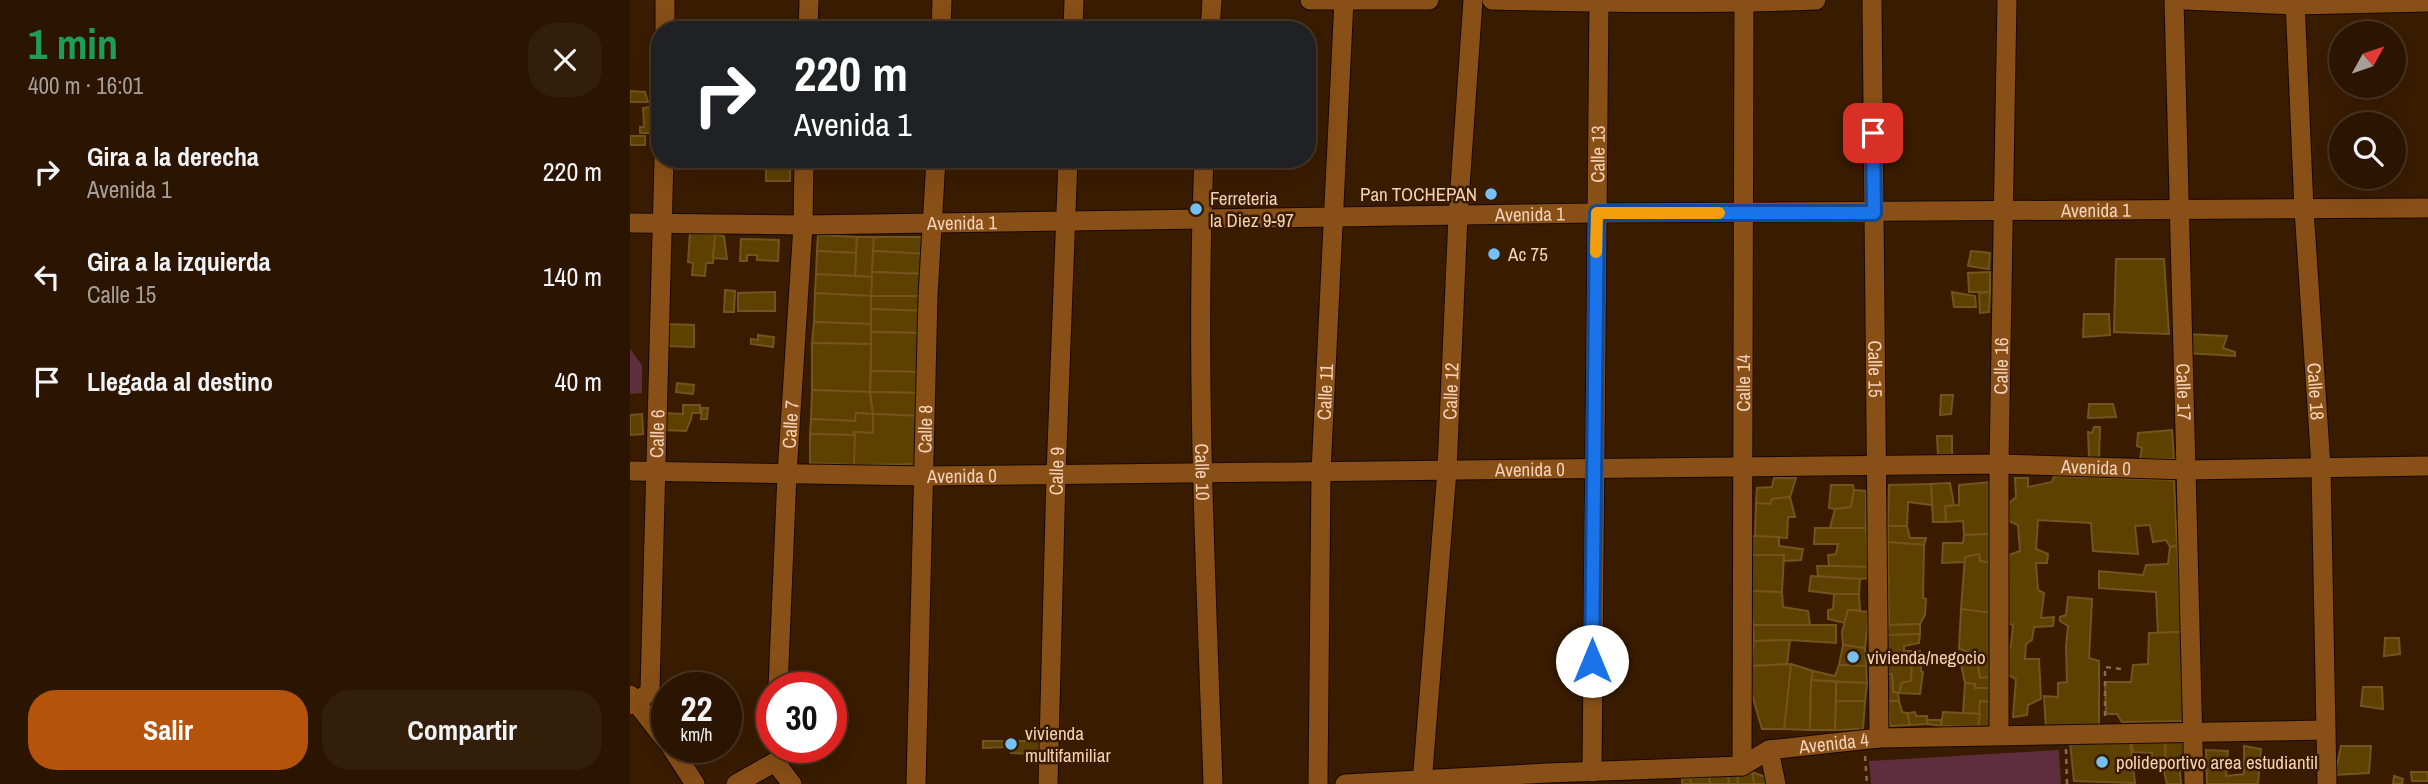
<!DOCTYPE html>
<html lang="es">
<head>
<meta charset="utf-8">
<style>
	:root { --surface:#2b1500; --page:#331e0a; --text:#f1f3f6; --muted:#a69f99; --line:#473422; --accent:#b45309 }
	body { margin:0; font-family:"Archivo Narrow",sans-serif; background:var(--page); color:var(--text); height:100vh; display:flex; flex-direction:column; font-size:26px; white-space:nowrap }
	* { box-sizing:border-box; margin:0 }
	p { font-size:23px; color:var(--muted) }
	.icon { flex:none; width:38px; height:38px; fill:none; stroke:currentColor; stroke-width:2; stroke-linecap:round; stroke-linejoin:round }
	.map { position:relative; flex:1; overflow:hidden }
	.panel { display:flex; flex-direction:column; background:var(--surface); width:630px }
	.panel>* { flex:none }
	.guide { position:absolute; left:21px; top:21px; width:665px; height:147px; border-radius:28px; box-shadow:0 7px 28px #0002,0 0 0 2px var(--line); background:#202124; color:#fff; overflow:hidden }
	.needle { width:46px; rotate:50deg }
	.tools { position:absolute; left:1699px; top:21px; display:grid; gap:14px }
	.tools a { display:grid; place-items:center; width:77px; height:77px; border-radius:50%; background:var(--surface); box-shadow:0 7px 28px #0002,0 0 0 2px var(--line); font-size:35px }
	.speed { position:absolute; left:21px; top:672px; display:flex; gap:14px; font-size:35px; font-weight:700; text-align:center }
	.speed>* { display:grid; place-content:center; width:91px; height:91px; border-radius:50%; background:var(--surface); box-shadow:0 7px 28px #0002,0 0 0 2px var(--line); line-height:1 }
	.speed small { font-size:18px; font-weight:400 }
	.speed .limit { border:10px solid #d22; background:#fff; color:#111 }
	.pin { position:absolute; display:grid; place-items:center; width:60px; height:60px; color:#fff; margin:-30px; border-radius:14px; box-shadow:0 4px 10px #0006 }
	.me { position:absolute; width:77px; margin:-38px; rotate:0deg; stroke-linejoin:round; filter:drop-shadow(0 0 5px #0008) }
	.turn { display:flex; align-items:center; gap:24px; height:147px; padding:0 28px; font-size:32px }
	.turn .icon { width:91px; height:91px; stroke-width:2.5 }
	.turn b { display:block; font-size:49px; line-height:60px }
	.round { display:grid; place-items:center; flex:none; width:74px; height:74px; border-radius:28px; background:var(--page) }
	.overview { display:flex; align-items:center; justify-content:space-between; height:119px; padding:0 28px }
	h1 { font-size:42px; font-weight:800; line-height:52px; color:#1e9e55 }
	.primary-button { display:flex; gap:14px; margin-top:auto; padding:14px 28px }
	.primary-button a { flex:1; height:80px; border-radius:28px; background:var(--accent); color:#fff; font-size:28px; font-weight:800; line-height:80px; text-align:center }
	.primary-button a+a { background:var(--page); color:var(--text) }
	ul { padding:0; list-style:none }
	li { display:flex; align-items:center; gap:21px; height:105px; padding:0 28px }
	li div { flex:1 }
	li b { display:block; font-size:26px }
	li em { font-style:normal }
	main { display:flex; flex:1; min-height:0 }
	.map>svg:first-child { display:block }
	.green { fill:#5e2e3e }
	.building { fill:#5d4101; stroke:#72541c; stroke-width:2 }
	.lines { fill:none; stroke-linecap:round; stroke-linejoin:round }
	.minor-casing { stroke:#1a0900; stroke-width:21 }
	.path { stroke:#896b50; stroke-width:2.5; stroke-dasharray:5 5; stroke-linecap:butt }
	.minor { stroke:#884f17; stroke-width:19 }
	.route-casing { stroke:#114b97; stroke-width:18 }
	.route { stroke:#1a73e8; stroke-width:12 }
	.slow { stroke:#f59e0b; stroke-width:12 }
	.poi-dot { fill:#73c1f5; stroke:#391c00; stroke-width:2.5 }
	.labels { text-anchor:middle; stroke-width:5; stroke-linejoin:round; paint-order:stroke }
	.street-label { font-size:19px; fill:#f2d1b7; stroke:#391c00 }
	.poi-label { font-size:19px; fill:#f2d1b7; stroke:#391c00; text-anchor:start }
</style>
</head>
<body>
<main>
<section class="panel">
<div class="overview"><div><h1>1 min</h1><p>400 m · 16:01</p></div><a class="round"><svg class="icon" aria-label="close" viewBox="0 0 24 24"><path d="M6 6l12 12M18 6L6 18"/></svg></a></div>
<ul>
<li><svg class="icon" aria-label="right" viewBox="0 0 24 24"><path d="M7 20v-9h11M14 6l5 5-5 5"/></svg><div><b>Gira a la derecha</b><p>Avenida 1</p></div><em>220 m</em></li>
<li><svg class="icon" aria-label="left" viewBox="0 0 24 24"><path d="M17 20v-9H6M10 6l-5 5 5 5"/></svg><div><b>Gira a la izquierda</b><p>Calle 15</p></div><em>140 m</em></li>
<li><svg class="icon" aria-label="arrive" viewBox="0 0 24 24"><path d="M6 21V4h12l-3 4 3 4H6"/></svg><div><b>Llegada al destino</b></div><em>40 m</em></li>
</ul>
<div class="primary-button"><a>Salir</a><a>Compartir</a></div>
</section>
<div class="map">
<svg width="1798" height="784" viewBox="0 0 1798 784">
	<rect width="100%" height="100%" fill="#391c00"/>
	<g class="green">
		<path d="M0,349L12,365V393L0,394Z"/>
		<path d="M1429,750L1431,784H1241L1239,761Z"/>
	</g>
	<g class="building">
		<path d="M0,91L15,92L18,102H0Z"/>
		<path d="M20,107L21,133H10V127H14L13,108Z"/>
		<rect x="0" y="136" width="15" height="9"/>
		<rect x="136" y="161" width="24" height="20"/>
		<path d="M60,232L85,234L83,263H76L75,276L62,275L63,263L58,262Z"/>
		<path d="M85,234L94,236L97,259L83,258Z"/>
		<path d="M188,235L227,237L226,253L187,251Z"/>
		<path d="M227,237H244L242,277L225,276Z"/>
		<path d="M244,237H298V254L243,251Z"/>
		<path d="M111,239L149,240L148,261L127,260V255H117V261H110Z"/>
		<path d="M187,251L226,253L225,276L186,274Z"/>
		<path d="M243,251L298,254L297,274L242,272Z"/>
		<path d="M1341,251L1360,253L1359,269L1338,266Z"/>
		<path d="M1486,259H1534L1539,334L1484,332Z"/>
		<path d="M242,272L297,274V296H241Z"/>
		<path d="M1360,272V292H1339L1338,273Z"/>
		<path d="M186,274L242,277L241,296L185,293Z"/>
		<path d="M95,290L105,291L104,312H94Z"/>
		<path d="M145,292V311H108V293Z"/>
		<path d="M1322,292L1345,296L1346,307H1324Z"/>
		<path d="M1360,292L1359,312L1350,313L1349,293Z"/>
		<path d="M185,293L241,296V324L184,322Z"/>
		<path d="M241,296H297V311L241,309Z"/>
		<path d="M241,309L297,311L296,333L241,332Z"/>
		<path d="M1454,314H1479L1480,335L1453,337Z"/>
		<path d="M184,322L241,324V344L182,343Z"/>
		<path d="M36,324L64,325V347L36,346Z"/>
		<path d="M241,332L296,333V372L241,371Z"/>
		<path d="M1557,334L1597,336L1593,348L1605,352V356L1556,353Z"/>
		<path d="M128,335L144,337L143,347L121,344V339L128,340Z"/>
		<path d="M182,343L241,344L240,392L182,390Z"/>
		<path d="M241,371L296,372L295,393L240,392Z"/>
		<path d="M47,383L64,385L63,394L46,392Z"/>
		<path d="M182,390L240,392L243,414L226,413L225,421L181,419Z"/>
		<path d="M240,392L295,393L294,416L243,414Z"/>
		<path d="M1311,395H1323L1321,414L1310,415Z"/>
		<path d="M1459,404H1483L1486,417L1458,418Z"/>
		<path d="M53,405H70V413H62L61,419L56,431L33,430L34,413L53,414Z"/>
		<path d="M72,408H78L77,419H71Z"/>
		<path d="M226,413L243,414V433L224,432L225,435L180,434L181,419L225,421Z"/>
		<path d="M12,414L13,434L0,435V415Z"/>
		<path d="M243,414L294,416V464L224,465V432L243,433Z"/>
		<path d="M1464,427H1470L1469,459L1459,456L1458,432L1462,433Z"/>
		<path d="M1542,430L1544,459H1510L1512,448L1507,446L1508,433Z"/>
		<path d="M180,434L225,435L224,465L180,463Z"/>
		<path d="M1307,436H1322V456L1308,455Z"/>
		<path d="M1424,476L1544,480L1547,546L1540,547L1536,540L1523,542L1520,525L1505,526L1508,554L1463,551L1461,523L1408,520L1406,549L1418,554L1417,563H1406L1408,590L1414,593L1411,618L1424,617L1423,626L1404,627L1402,640L1396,644L1395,659H1409L1411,699L1398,705L1397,715L1383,717L1386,679L1378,675L1376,652L1381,646L1383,625L1377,623L1379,555L1390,551L1388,525L1379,521L1377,505L1386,497L1385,478H1398V487L1422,482Z"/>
		<path d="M1144,478H1166L1160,497L1142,499L1140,504L1126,503L1127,488L1142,487Z"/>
		<path d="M1362,482L1361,534L1334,535L1333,521L1316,522L1315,506L1329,505V485Z"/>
		<path d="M1320,483L1324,505L1315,506L1316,522H1303L1301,484Z"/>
		<path d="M1301,484L1302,505L1278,502L1277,526H1258L1259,485Z"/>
		<path d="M1201,485H1223L1224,490L1221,507L1205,509L1199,508Z"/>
		<path d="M1224,490L1236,491V528H1200L1205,509L1221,507Z"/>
		<path d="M1160,497L1165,517H1158L1157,538L1125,536L1126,503L1140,504L1142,499Z"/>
		<path d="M1258,526H1277L1280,538H1296L1294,545L1258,542Z"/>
		<path d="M1185,528H1236L1238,567L1199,566L1198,555L1206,554L1208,544H1184Z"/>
		<path d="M1361,534L1363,563L1350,561L1349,554L1335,557V562L1312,563L1313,543H1333L1334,535Z"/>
		<path d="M1122,536L1149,537V546L1173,549L1171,560L1154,561V555H1121Z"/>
		<path d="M1258,542L1294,545L1293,598L1296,599L1295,615L1290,624L1259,625Z"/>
		<path d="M1547,546L1551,632L1528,633L1526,592L1469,588V571L1513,575L1516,565L1538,564L1540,547Z"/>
		<path d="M1349,554L1350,561L1363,563L1362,613L1331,609L1335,557Z"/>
		<path d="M1121,555H1154L1152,592L1119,591Z"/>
		<path d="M1187,566H1204L1241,567L1239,578L1230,579L1188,576Z"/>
		<path d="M1181,576L1230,579L1229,594H1204L1179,591Z"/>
		<path d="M1119,591L1152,592L1153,607L1178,611L1180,625H1123Z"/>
		<path d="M1204,594H1229L1230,610H1218L1215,623L1198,619V610L1203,609Z"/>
		<path d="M1438,597L1462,599L1459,658L1469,661V727L1416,729L1414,696L1428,697V683L1437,682L1436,647L1438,626L1430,621V617L1436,615Z"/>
		<path d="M1331,609L1362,613L1359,677L1350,678L1348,665H1339V652L1329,649Z"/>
		<path d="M1218,610L1239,612L1235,648L1213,645L1212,632Z"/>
		<path d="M1290,624V634L1257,635L1259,625Z"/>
		<path d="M1123,625H1206V643L1160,640L1124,641Z"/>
		<path d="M1551,632L1555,721L1492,722L1487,714H1476L1475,682H1501L1503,665L1518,664L1519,633Z"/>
		<path d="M1290,634L1289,643L1274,646V651H1283L1281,681L1271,683L1270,693L1263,692L1262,674H1256L1257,635Z"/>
		<path d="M1755,638H1769L1770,654L1754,656Z"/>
		<path d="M1160,640L1157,664L1121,666L1124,641Z"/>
		<path d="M1213,645L1235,648L1236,666L1209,665Z"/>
		<path d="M1283,651H1290L1291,671L1293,672L1290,694L1270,693L1271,683L1281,681Z"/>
		<path d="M1161,664L1183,671L1181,680L1180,730L1154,729Z"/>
		<path d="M1161,664L1154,729H1132L1120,688L1121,666Z"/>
		<path d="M1331,664L1348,665L1350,678L1359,677V688H1345V684L1335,683Z"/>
		<path d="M1209,665L1236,666L1237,683L1181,680L1183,671L1205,676Z"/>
		<path d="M1256,674H1262L1263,692L1268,693L1269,701H1258Z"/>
		<path d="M1181,680L1206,682L1205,730H1180Z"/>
		<path d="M1206,682L1237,683L1235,701H1206Z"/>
		<path d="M1335,683L1345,684V688H1359L1362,702L1350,701V714L1333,713Z"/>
		<path d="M1733,687H1752L1753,709L1731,706Z"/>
		<path d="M1206,701H1235L1233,729L1205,730Z"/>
		<path d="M1258,701H1269L1272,712L1277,713L1280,725L1260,726Z"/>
		<path d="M1350,701L1362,702L1363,728L1348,727Z"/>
		<path d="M1285,712L1286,716H1297L1298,724L1280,725L1277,713Z"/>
		<path d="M1313,712L1350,714L1348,727L1311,726Z"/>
		<path d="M1297,720H1311V726L1298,724Z"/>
		<path d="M1535,739L1536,763H1549L1551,784H1537L1533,767L1523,765L1522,753L1503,752L1501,740Z"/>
		<path d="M1535,739L1556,742L1559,767L1549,766V763H1536Z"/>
		<path d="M1500,740L1505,783L1444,781L1440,742Z"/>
		<path d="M353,741H410L409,754L381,753L380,747L353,748Z"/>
		<path d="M1614,746L1631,749L1628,784H1577L1576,750L1598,751L1596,776L1614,774Z"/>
		<path d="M1711,746H1741L1739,773L1705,775Z"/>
		<path d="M1098,770L1099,784H1080L1078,774Z"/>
		<path d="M1122,772L1141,779L1142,784H1124Z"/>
		<path d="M1122,772L1124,784H1108L1107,773Z"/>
		<path d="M1781,772H1798V781H1782Z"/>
		<path d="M1107,773L1108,784H1099L1098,774Z"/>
		<path d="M1764,776L1773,779L1772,784H1763Z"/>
		<path d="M1079,777L1080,784H1061L1060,778Z"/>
		<path d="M1060,778L1061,784H1052V779Z"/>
	</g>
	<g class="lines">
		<defs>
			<g id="minor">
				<path d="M680,0H799"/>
				<path d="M862,0C970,3 1078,4 1186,0"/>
				<path id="s1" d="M1242,0L1249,738"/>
				<path id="s2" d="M1544,0L1564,784"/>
				<path d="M1555,0L1665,5L1798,2"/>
				<path id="s3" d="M1665,0L1674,209L1691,467L1697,784"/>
				<path d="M35,30V0"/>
				<path d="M178,30L179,0"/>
				<path d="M311,30L312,0"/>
				<path d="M443,30L444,0"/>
				<path d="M580,30L582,0"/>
				<path id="s4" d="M574,159C565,367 576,576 583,784"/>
				<path id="s5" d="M0,223L173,225L967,213L1798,208"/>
				<path id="s6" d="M0,471L295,476L1369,464L1557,470L1798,466"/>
				<path id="s7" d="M148,688L157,474L173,225L174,159"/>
				<path d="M0,695L37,742"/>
				<path id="s8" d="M0,705L19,693L20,690L34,159"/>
				<path id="s9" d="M1369,734V464L1377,0"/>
				<path d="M41,747L65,784"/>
				<path d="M1139,750L1146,784"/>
				<path d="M145,762L162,784"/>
				<path id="s10" d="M1112,766L1114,0"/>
				<path id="s11" d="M962,772L969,0"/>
				<path d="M106,784L145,762"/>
				<path id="s12" d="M286,784L298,296L306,159"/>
				<path id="s13" d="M418,784L426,475L438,159"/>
				<path id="s14" d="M688,784L691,472L714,0"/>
				<path id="s15" d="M715,784L918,773L1112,766L1139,750L1249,738L1696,730"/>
				<path id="s16" d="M792,784L817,470L828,216L843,0"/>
			</g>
		</defs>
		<use href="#minor" class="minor-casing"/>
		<g class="path">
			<path d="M1475,716V667L1491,669"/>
			<path d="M1436,749L1437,784"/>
			<path d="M1235,756L1237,784"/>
		</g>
		<use href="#minor" class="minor"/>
	</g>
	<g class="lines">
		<defs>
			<path id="route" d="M962,661L967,213H1244L1243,133"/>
		</defs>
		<use href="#route" class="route-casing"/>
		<use href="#route" class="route"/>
		<path class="slow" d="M966,252L967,213H1089"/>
	</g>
	<g class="poi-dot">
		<circle cx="861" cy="194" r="7"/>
		<circle cx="566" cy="209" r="7"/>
		<circle cx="864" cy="254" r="7"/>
		<circle cx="1223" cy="657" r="7"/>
		<circle cx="381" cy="744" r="7"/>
		<circle cx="1472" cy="762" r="7"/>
	</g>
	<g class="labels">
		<g class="street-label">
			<text dy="7" stroke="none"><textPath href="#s11" startOffset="618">Calle 13</textPath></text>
			<text dy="7" stroke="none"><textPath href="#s5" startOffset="1466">Avenida 1</textPath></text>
			<text dy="7" stroke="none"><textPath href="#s5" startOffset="900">Avenida 1</textPath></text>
			<text dy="7" stroke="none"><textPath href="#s5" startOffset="332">Avenida 1</textPath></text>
			<text dy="7" stroke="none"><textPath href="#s9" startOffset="368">Calle 16</textPath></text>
			<text dy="7" stroke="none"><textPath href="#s1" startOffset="369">Calle 15</textPath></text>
			<text dy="7" stroke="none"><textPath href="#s10" startOffset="383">Calle 14</textPath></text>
			<text dy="7" stroke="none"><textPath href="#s14" startOffset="392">Calle 11</textPath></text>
			<text dy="7" stroke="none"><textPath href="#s16" startOffset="394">Calle 12</textPath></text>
			<text dy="7" stroke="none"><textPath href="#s2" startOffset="392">Calle 17</textPath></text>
			<text dy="7" stroke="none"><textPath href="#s3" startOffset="392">Calle 18</textPath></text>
			<text dy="7" stroke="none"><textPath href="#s7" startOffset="264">Calle 7</textPath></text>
			<text dy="7" stroke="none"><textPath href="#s12" startOffset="355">Calle 8</textPath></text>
			<text dy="7" stroke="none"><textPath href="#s8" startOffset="282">Calle 6</textPath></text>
			<text dy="7" stroke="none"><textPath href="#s6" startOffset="1466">Avenida 0</textPath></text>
			<text dy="7" stroke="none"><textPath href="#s6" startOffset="900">Avenida 0</textPath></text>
			<text dy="7" stroke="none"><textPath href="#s13" startOffset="313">Calle 9</textPath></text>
			<text dy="7" stroke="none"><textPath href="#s4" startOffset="313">Calle 10</textPath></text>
			<text dy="7" stroke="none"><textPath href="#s6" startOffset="332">Avenida 0</textPath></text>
			<text dy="7" stroke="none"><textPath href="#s15" startOffset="494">Avenida 4</textPath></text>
		</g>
		<g class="poi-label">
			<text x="847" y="201" text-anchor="end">Pan TOCHEPAN</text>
			<text x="580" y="205">Ferreteria<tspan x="580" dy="22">la Diez 9-97</tspan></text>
			<text x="878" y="261">Ac 75</text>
			<text x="1237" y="664">vivienda/negocio</text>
			<text x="395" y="740">vivienda<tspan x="395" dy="22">multifamiliar</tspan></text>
			<text x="1486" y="769">polideportivo area estudiantil</text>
		</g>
	</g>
</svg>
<div class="tools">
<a><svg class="needle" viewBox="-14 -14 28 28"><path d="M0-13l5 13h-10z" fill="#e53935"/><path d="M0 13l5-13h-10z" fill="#a69f99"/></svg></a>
<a><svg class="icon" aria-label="search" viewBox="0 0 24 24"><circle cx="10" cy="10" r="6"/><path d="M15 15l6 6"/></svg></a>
</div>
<div class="speed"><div>22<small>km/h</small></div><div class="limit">30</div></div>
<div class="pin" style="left:1243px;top:133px;background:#d93025"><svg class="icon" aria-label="arrive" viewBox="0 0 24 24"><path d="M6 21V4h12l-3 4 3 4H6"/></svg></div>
<svg class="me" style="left:962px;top:661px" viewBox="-20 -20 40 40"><circle r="19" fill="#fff"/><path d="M0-13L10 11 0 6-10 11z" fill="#1a73e8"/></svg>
<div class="guide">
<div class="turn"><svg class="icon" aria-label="right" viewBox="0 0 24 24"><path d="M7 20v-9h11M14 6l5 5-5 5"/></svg><div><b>220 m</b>Avenida 1</div></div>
</div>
</div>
</main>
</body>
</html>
